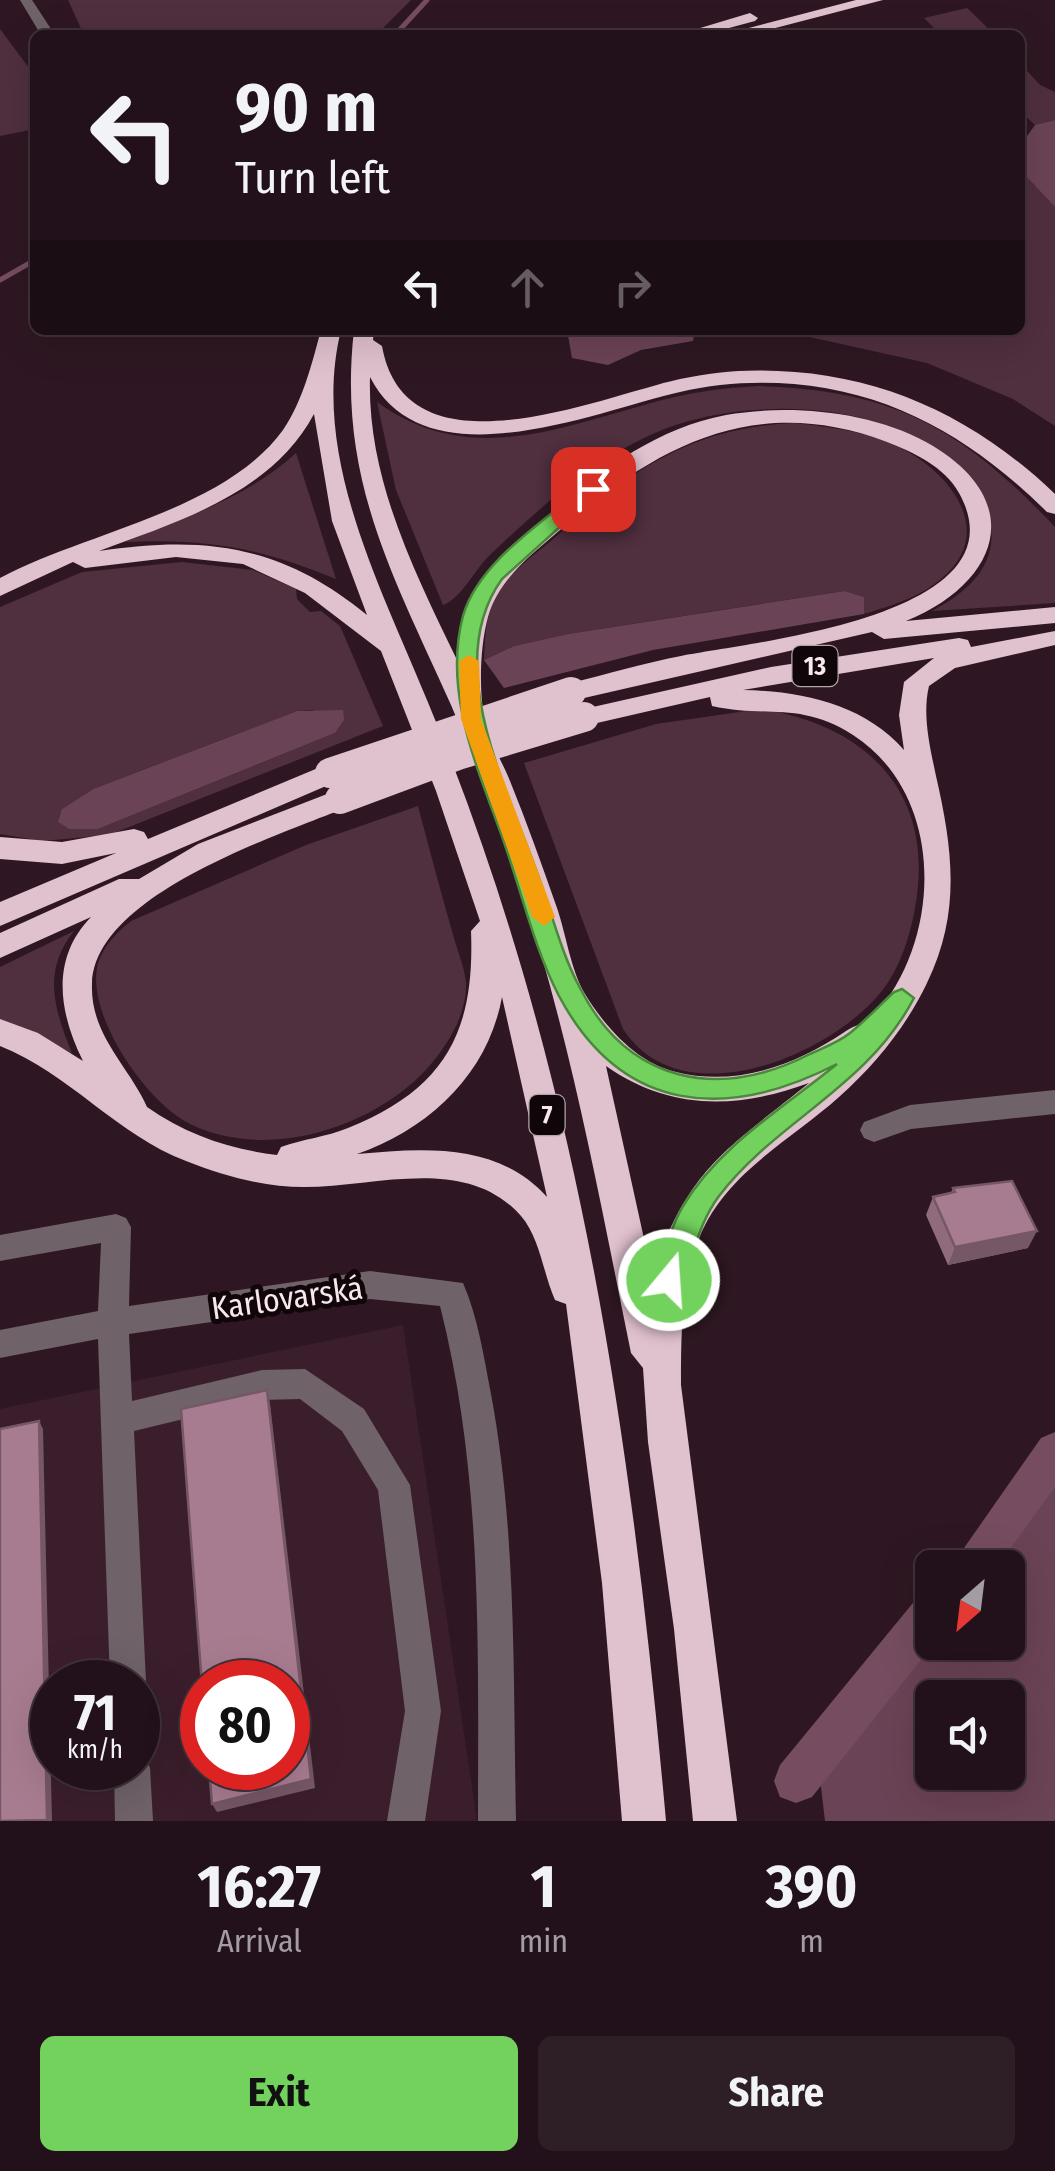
<!DOCTYPE html>
<html lang="en">
<head>
<meta charset="utf-8">
<style>
	:root { --surface:#22111a; --page:#2e1f27; --text:#f1f3f6; --muted:#a29da2; --line:#3f3139; --accent:#72d25d }
	body { margin:0; font-family:"Fira Sans Condensed",sans-serif; background:var(--page); color:var(--text); height:100vh; display:flex; flex-direction:column; font-size:38px; white-space:nowrap }
	* { box-sizing:border-box; margin:0 }
	p { font-size:32px; color:var(--muted) }
	.icon { flex:none; width:55px; height:55px; fill:none; stroke:currentColor; stroke-width:2; stroke-linecap:round; stroke-linejoin:round }
	.map { position:relative; height:1821px; overflow:hidden }
	.sheet { display:flex; flex-direction:column; background:var(--surface); flex:1 }
	.sheet>* { flex:none }
	.banner { position:absolute; left:30px; top:30px; width:995px; height:305px; border-radius:15px; box-shadow:0 10px 40px #0002,0 0 0 2px var(--line); background:#22111a; color:var(--text); overflow:hidden }
	.needle { width:65px; rotate:208deg }
	.tools { position:absolute; left:915px; top:1550px; display:grid; gap:20px }
	.tools a { display:grid; place-items:center; width:110px; height:110px; border-radius:15px; background:var(--surface); box-shadow:0 10px 40px #0002,0 0 0 2px var(--line); font-size:50px }
	.speed { position:absolute; left:30px; top:1660px; display:flex; gap:20px; font-size:50px; font-weight:700; text-align:center }
	.speed>* { display:grid; place-content:center; width:130px; height:130px; border-radius:50%; background:var(--surface); box-shadow:0 10px 40px #0002,0 0 0 2px var(--line); line-height:1 }
	.speed small { font-size:25px; font-weight:400 }
	.speed .limit { border:15px solid #d22; background:#fff; color:#111 }
	.pin { position:absolute; display:grid; place-items:center; width:85px; height:85px; color:#fff; margin:-42px; border-radius:20px; box-shadow:0 5px 15px #0006 }
	.me { position:absolute; width:110px; margin:-55px; rotate:18deg; stroke-linejoin:round; filter:drop-shadow(0 0 8px #0008) }
	.turn { display:flex; align-items:center; gap:35px; height:210px; padding:0 40px; font-size:45px }
	.turn .icon { width:130px; height:130px; stroke-width:2.5 }
	.turn b { display:block; font-size:70px; line-height:85px }
	.lanes { display:flex; align-items:center; height:95px; padding:0 40px; background:#0003; justify-content:center; gap:50px; direction:ltr }
	.lanes .off { opacity:.35 }
	.eta { display:flex; justify-content:space-evenly; align-items:center; height:170px; text-align:center }
	.eta b { font-size:60px; font-weight:700; line-height:70px }
	.button { display:flex; gap:20px; margin-top:auto; padding:20px 40px }
	.button a { flex:1; height:115px; border-radius:15px; background:var(--accent); color:#111; font-size:40px; font-weight:700; line-height:115px; text-align:center }
	.button a+a { background:var(--page); color:var(--text) }
	.map>svg:first-child { display:block }
	.built { fill:#3b1e2c; fill-rule:evenodd }
	.green { fill:#502f3f; fill-rule:evenodd }
	.forest { fill:#6b4356; fill-rule:evenodd }
	.lines { fill:none; stroke-linecap:round; stroke-linejoin:round }
	.stream { stroke:#764d60; stroke-width:5 }
	.canal { fill:#764d60; fill-rule:evenodd }
	.minor { fill:#6f6268; fill-rule:evenodd }
	.highway { fill:#e0c1ce; fill-rule:evenodd }
	.highway-bridge { stroke:#e0c1ce; stroke-width:30 }
	.wall { fill:#906b7c }
	.shaded-wall { fill:#765765 }
	.building { fill:#a87c90; stroke:#765765; stroke-width:2.5 }
	.route { fill:#72d25d; stroke:#4a883c; stroke-width:2.5 }
	.slow { fill:#f59e0b }
	.labels { text-anchor:middle; stroke-width:10; stroke-linejoin:round; paint-order:stroke }
	.shield { fill:#10060a; stroke:#b2a4aa; stroke-width:2.5 }
	.shield-label { font-size:25px; font-weight:bold; fill:#f8e7ee }
	.near-street-label { font-size:32px; fill:#f8e7ee; stroke:#10060a }
</style>
</head>
<body>
<div class="map">
<svg width="1055" height="1821" viewBox="0 0 1055 1821">
	<rect width="100%" height="100%" fill="#2e1722"/>
	<path class="built" d="M403,1325L477,1821H0V1409ZM52,1682H138V1768H52ZM202,1682H288V1768H202Z"/>
	<g class="green">
		<path d="M68,0H411L376,35H84Z"/>
		<path d="M967,8L995,35H941L924,18Z"/>
		<path d="M0,29L35,76V129L0,136Z"/>
		<path d="M1020,63L1040,85L1055,92V120L1035,125L1020,111Z"/>
		<path d="M1020,170L1055,207V426L1013,399L927,363L778,330H1020Z"/>
		<path d="M758,386C896,390 962,429 1055,527V603L932,611C1055,548 964,447 869,420C810,404 747,406 689,421C614,441 544,503 489,556C475,569 462,598 443,605L396,490L377,402C467,467 556,429 651,403C686,393 721,388 758,386Z"/>
		<path d="M794,423C830,427 866,431 899,447C950,472 998,532 941,579C920,597 890,606 864,614V597L843,591L568,634L514,646L484,660C485,640 485,619 494,600C505,575 532,557 552,540C629,472 688,428 794,423Z"/>
		<path d="M296,453L336,579C261,548 207,538 125,542C186,517 247,498 296,453Z"/>
		<path d="M182,562L253,570L296,589L297,599L310,612L321,611L340,626L383,726L109,835L42,841L0,834V607L82,572ZM313,710L335,733L98,829H69L62,809L93,789L297,711Z"/>
		<path d="M760,709C868,725 936,794 915,908C910,936 900,969 881,992C828,1057 681,1118 623,1029L524,763L656,724Z"/>
		<path d="M418,806C429,848 440,889 452,931C456,947 464,965 466,982C468,1016 443,1053 421,1075C364,1131 264,1160 190,1124C147,1103 88,1018 97,968C101,948 116,933 131,921L306,845Z"/>
		<path d="M74,931C42,971 54,1009 72,1053L0,1020V967Z"/>
	</g>
	<g class="forest">
		<path d="M1055,120V207L1020,170V146L1035,125Z"/>
		<path d="M567,330H695L693,341L641,350L608,365L572,358Z"/>
		<path d="M844,591L864,597V614L653,650L504,688L484,660L514,646L568,634Z"/>
		<path d="M343,710L344,720L335,733L98,829H69L58,822L62,809L93,789L297,711Z"/>
		<path d="M1055,1462V1821H825L816,1745L932,1606V1642H1008V1568L964,1567ZM932,1698H1008V1772H932Z"/>
	</g>
	<g class="lines">
		<g class="stream">
			<path d="M395,35L427,0"/>
			<path d="M0,280L35,260"/>
		</g>
		<g class="canal">
			<path d="M1055,1432V1487L996,1568H950L1041,1438Z"/>
			<path d="M932,1592L935,1642L812,1797L796,1803L780,1797L774,1781L780,1765L917,1598Z"/>
		</g>
		<g class="minor">
			<path d="M20,0H32L55,35H41Z"/>
			<path d="M1055,1090V1114L911,1129L874,1142L864,1138L860,1130L864,1122L910,1105Z"/>
			<path d="M116,1214L126,1218L131,1227L129,1306L370,1271L463,1283C478,1317 484,1358 491,1394C517,1534 513,1679 516,1821H478C478,1648 483,1475 440,1306L370,1299L129,1334L132,1401L262,1370L305,1369L364,1409L410,1485L441,1711L425,1821H387L405,1711L378,1490L342,1431L300,1399L262,1400L134,1431L146,1682L138,1696V1682H110L98,1339L0,1358V1330L98,1311L101,1243L0,1261V1235Z"/>
			<path d="M138,1752L145,1755L150,1768L153,1821H115L114,1768H138Z"/>
		</g>
		<g class="highway">
			<path d="M856,0H883L749,35H722Z"/>
			<path d="M750,13L758,18L755,21L703,35H677Z"/>
			<path d="M321,330H341C310,455 381,587 427,700C578,1062 631,1433 666,1821H622L602,1583L566,1304L555,1300C543,1273 540,1238 521,1216C466,1154 376,1187 304,1187C264,1187 224,1176 186,1161C117,1135 69,1073 0,1046V1019L38,1033L83,1061C59,1013 50,959 91,917L0,958V933L119,879H139L198,844L340,789L354,799L350,806C280,835 94,894 92,984C90,1035 129,1066 147,1107C187,1135 229,1149 277,1155L281,1147C303,1139 326,1137 348,1128C445,1089 475,1032 471,931L480,921L436,791L381,651L305,593L243,564L176,557L85,568L73,562L0,596V578C86,532 224,511 283,430C303,401 312,363 321,330ZM314,414L332,521L367,615C282,545 205,535 99,551C179,521 271,494 314,414ZM502,997L547,1197C498,1142 424,1148 357,1154C429,1129 488,1074 502,997Z"/>
			<path d="M354,330H374L373,340L382,346C406,481 599,397 680,379C712,372 745,369 778,371C886,375 978,420 1055,494V514L1047,512C975,441 896,393 794,384C756,381 717,383 680,392C596,411 425,485 370,377C367,479 415,573 458,662C461,588 497,560 550,514C601,470 657,428 726,415C789,404 869,411 926,442C1027,498 1003,581 906,621L1055,607V623L884,639L872,632L571,701L562,698L558,692L571,683C608,674 644,663 681,656C748,642 1028,617 959,493C945,467 913,452 887,442C755,392 656,446 559,531C531,555 498,580 488,617C480,646 479,688 484,718C488,739 502,761 510,781C527,823 542,865 557,908C566,934 571,971 585,994C604,1025 636,1063 676,1072C737,1087 796,1065 846,1031C856,1024 867,1024 874,1016C943,938 946,795 853,735C800,701 764,718 712,706L710,697L584,726L575,723L571,717L575,711L771,667L959,638L968,640L971,647L1055,631V645L955,668L929,686C922,715 930,747 936,776C953,850 961,913 927,983C906,1027 875,1065 839,1097C791,1140 726,1173 700,1236C681,1284 681,1334 681,1385L737,1821H693L674,1629L648,1442L643,1368L631,1353C599,1196 571,1041 521,889C500,827 477,765 451,705C393,575 337,478 354,330ZM934,658L904,682L899,715L904,750C864,704 801,691 743,690ZM606,1066C670,1111 738,1109 809,1083C725,1151 689,1167 652,1275Z"/>
			<path d="M330,763L340,766L344,773L340,780L0,926V902L116,853L62,864L0,859V837L62,842L134,829L144,832L148,839Z"/>
		</g>
		<g class="highway-bridge">
			<path d="M330,773L571,692"/>
			<path d="M340,799L458,755L584,717"/>
		</g>
	</g>
	<path class="wall" d="M953,1188L1028,1248L948,1265L926,1215L933,1197L951,1193Z"/>
	<g class="shaded-wall">
		<path d="M1037,1231L1028,1248L948,1265L955,1247Z"/>
		<path d="M267,1390L270,1404L315,1788L217,1812L212,1804Z"/>
		<path d="M39,1421L43,1429L52,1821H43Z"/>
	</g>
	<g class="building">
		<path d="M1012,1181L1037,1231L955,1247L933,1197L955,1192L953,1188Z"/>
		<path d="M267,1390L311,1779L212,1804L209,1768H288V1682H202V1685L181,1409Z"/>
		<path d="M39,1421L47,1820L0,1821V1429Z"/>
	</g>
	<path class="route" d="M587,485L602,489L502,579C442,662 505,784 535,867C550,906 560,951 580,988C628,1083 718,1101 810,1054C823,1048 839,1042 850,1033C865,1021 880,1005 894,992L902,989L914,998C867,1088 776,1121 719,1196C698,1224 693,1258 679,1289L669,1292L660,1289L656,1280C664,1256 670,1228 683,1206C719,1146 783,1108 837,1064C726,1121 622,1114 559,996C535,950 522,894 505,845C480,773 442,695 463,616C479,561 545,521 587,485Z"/>
	<path class="slow" d="M469,655L479,661L481,719L555,917L544,926L532,917L461,719L459,661Z"/>
	<g class="labels">
		<g class="shield">
			<rect x="792.5" y="646" width="45" height="40" rx="8"/>
			<rect x="529.5" y="1095" width="35" height="40" rx="8"/>
		</g>
		<g class="shield-label">
			<text x="815" y="675">13</text>
			<text x="547" y="1124">7</text>
		</g>
		<g class="near-street-label">
			<text transform="translate(287 1298) rotate(-8)" y="11">Karlovarská</text>
		</g>
	</g>
</svg>
<div class="tools">
<a><svg class="needle" viewBox="-14 -14 28 28"><path d="M0-13l5 13h-10z" fill="#e53935"/><path d="M0 13l5-13h-10z" fill="#a29da2"/></svg></a>
<a><svg class="icon" aria-label="sound" viewBox="0 0 24 24"><path d="M4 9h4l5-4v14l-5-4H4zM17 9q2 3 0 6"/></svg></a>
</div>
<div class="speed"><div>71<small>km/h</small></div><div class="limit">80</div></div>
<div class="pin" style="left:593px;top:489px;background:#d93025"><svg class="icon" aria-label="arrive" viewBox="0 0 24 24"><path d="M6 21V4h12l-3 4 3 4H6"/></svg></div>
<svg class="me" style="left:669px;top:1280px" viewBox="-20 -20 40 40"><circle r="17" fill="#72d25d" stroke="#fff" stroke-width="3"/><path d="M0-11L8 9 0 5-8 9z" fill="#fff"/></svg>
<div class="banner">
<div class="turn"><svg class="icon" aria-label="left" viewBox="0 0 24 24"><path d="M17 20v-9H6M10 6l-5 5 5 5"/></svg><div><b>90 m</b>Turn left</div></div>
<div class="lanes"><svg class="icon" aria-label="left" viewBox="0 0 24 24"><path d="M17 20v-9H6M10 6l-5 5 5 5"/></svg><svg class="icon off" aria-label="ahead" viewBox="0 0 24 24"><path d="M12 20V5M6 11l6-6 6 6"/></svg><svg class="icon off" aria-label="right" viewBox="0 0 24 24"><path d="M7 20v-9h11M14 6l5 5-5 5"/></svg></div>
</div>
</div>
<section class="sheet">
<div class="eta">
<div><b>16:27</b><p>Arrival</p></div>
<div><b>1</b><p>min</p></div>
<div><b>390</b><p>m</p></div>
</div>
<div class="button"><a>Exit</a><a>Share</a></div>
</section>
</body>
</html>
